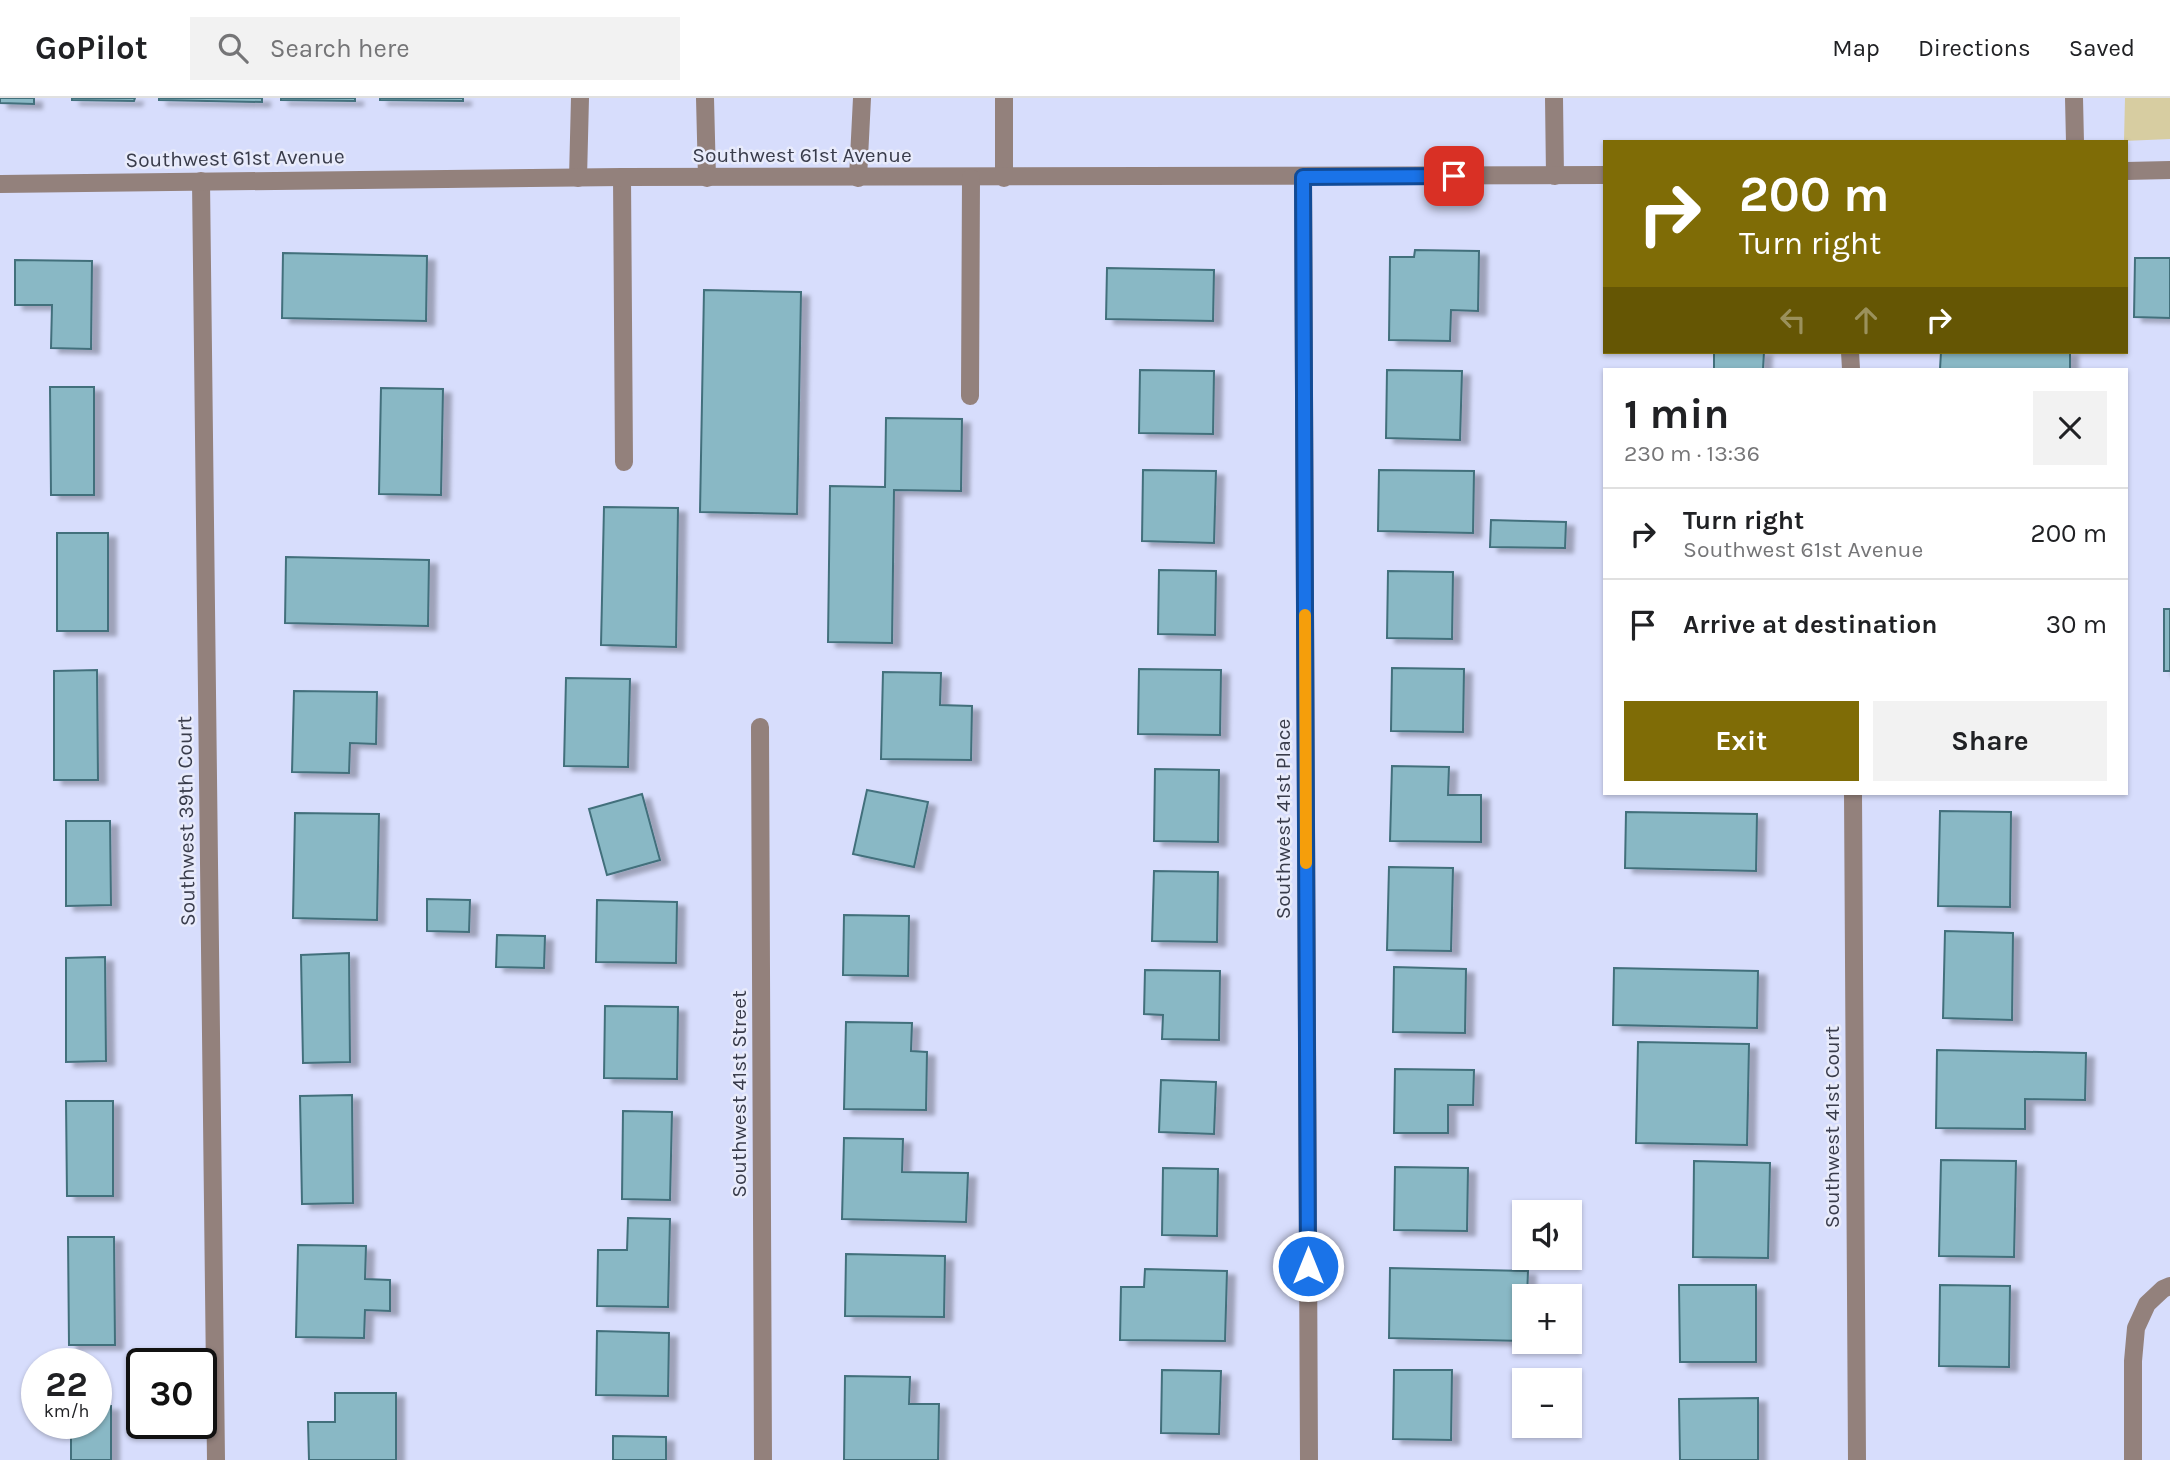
<!DOCTYPE html>
<html lang="en">
<head>
<meta charset="utf-8">
<style>
	:root { --surface:#fff; --page:#f2f2f2; --text:#202124; --muted:#757577; --line:#e0e0e0; --accent:#7f6c06 }
	body { margin:0; font-family:Karla,sans-serif; background:var(--page); color:var(--text); height:100vh; display:flex; flex-direction:column; font-size:26px; white-space:nowrap }
	* { box-sizing:border-box; margin:0 }
	p { font-size:23px; color:var(--muted) }
	.icon { flex:none; width:38px; height:38px; fill:none; stroke:currentColor; stroke-width:2; stroke-linecap:round; stroke-linejoin:round }
	.map { position:relative; flex:1; overflow:hidden }
	.sheet { position:absolute; left:1603px; top:270px; width:525px; height:427px; display:flex; flex-direction:column; background:var(--surface); border-radius:0px; box-shadow:0 2px 5px #0004 }
	.sheet>* { flex:none }
	.hud { position:absolute; left:1603px; top:42px; width:525px; height:214px; border-radius:0px; box-shadow:0 2px 5px #0004; background:#7f6c06; color:#fff; overflow:hidden }
	.buttons { position:absolute; left:1512px; top:1102px; display:grid; gap:14px }
	.buttons a { display:grid; place-items:center; width:70px; height:70px; border-radius:0px; background:var(--surface); box-shadow:0 2px 5px #0004; font-size:35px }
	.speed { position:absolute; left:21px; top:1250px; display:flex; gap:14px; font-size:35px; font-weight:700; text-align:center }
	.speed>* { display:grid; place-content:center; width:91px; height:91px; border-radius:50%; background:var(--surface); box-shadow:0 2px 5px #0004; line-height:1 }
	.speed small { font-size:18px; font-weight:400 }
	.speed .limit { border:4px solid #111; border-radius:10px; background:#fff; color:#111 }
	.pin { position:absolute; display:grid; place-items:center; width:60px; height:60px; color:#fff; margin:-30px; border-radius:14px; box-shadow:0 4px 10px #0006 }
	.me { position:absolute; width:77px; margin:-38px; rotate:0deg; stroke-linejoin:round; filter:drop-shadow(0 0 5px #0008) }
	.turn { display:flex; align-items:center; gap:24px; height:147px; padding:0 21px; font-size:32px }
	.turn .icon { width:91px; height:91px; stroke-width:2.5 }
	.turn b { display:block; font-size:49px; line-height:60px }
	.lanes { display:flex; align-items:center; height:66px; padding:0 21px; background:#0003; justify-content:center; gap:35px; direction:ltr }
	.lanes .off { opacity:.35 }
	.round { display:grid; place-items:center; flex:none; width:74px; height:74px; border-radius:0px; background:var(--page) }
	.headline { display:flex; align-items:center; justify-content:space-between; height:119px; padding:0 21px }
	h1 { font-size:42px; font-weight:700; line-height:52px }
	.action { display:flex; gap:14px; margin-top:auto; padding:14px 21px }
	.action a { flex:1; height:80px; border-radius:0px; background:var(--accent); color:#fff; font-size:28px; font-weight:700; line-height:80px; text-align:center }
	.action a+a { background:var(--page); color:var(--text) }
	ul { padding:0; list-style:none }
	li { display:flex; align-items:center; gap:21px; height:91px; padding:0 21px; border-top:2px solid var(--line) }
	li div { flex:1 }
	li b { display:block; font-size:26px }
	li em { font-style:normal }
	header { display:flex; align-items:center; gap:42px; box-sizing:border-box; height:98px; padding:0 35px; background:var(--surface); border-bottom:2px solid var(--line) }
	header strong { font-size:33px }
	nav { display:flex; gap:38px; margin-inline-start:auto; font-size:24px }
	.search { width:490px; height:63px; background:var(--page); display:flex; align-items:center; gap:18px; box-sizing:border-box; padding:0 24px; border-radius:0px; color:var(--muted); font-size:26px }
	.map>svg:first-child { display:block }
	.green { fill:#d7cda1 }
	.building { fill:#89b8c5; stroke:#43707c; stroke-width:2; filter:url(#shadow) }
	.lines { fill:none; stroke-linecap:round; stroke-linejoin:round }
	.minor { stroke:#93817c; stroke-width:18 }
	.route-casing { stroke:#114b97; stroke-width:18 }
	.route { stroke:#1a73e8; stroke-width:12 }
	.slow { stroke:#f59e0b; stroke-width:12 }
	.labels { text-anchor:middle; stroke-width:5; stroke-linejoin:round; paint-order:stroke }
	.street-label { font-size:21px; fill:#393c4b; stroke:#e8ebfb }
</style>
</head>
<body>
<header>
<strong>GoPilot</strong>
<div class="search"><svg class="icon" aria-label="search" viewBox="0 0 24 24"><circle cx="10" cy="10" r="6"/><path d="M15 15l6 6"/></svg>Search here</div>
<nav><a>Map</a><a>Directions</a><a>Saved</a></nav>
</header>
<div class="map">
<svg width="2170" height="1362" viewBox="0 0 2170 1362">
	<defs>
		<filter id="shadow"><feDropShadow dx="8" dy="4.5" stdDeviation="2" flood-color="#0004"/></filter>
	</defs>
	<rect width="100%" height="100%" fill="#d7ddfc"/>
	<path class="green" d="M2125,0H2170V41L2124,43Z"/>
	<g class="building">
		<path d="M0,0H34V6L0,5Z"/>
		<path d="M72,0H135L134,3L72,2Z"/>
		<path d="M159,0H262V4L159,2Z"/>
		<path d="M281,0H355V3L281,2Z"/>
		<path d="M380,0H463V3L380,2Z"/>
		<path d="M1415,152L1479,153L1478,213L1451,212L1450,243L1389,242L1390,159H1414Z"/>
		<path d="M283,155L427,158L426,223L282,220Z"/>
		<path d="M2135,160H2170V220L2134,219Z"/>
		<path d="M15,162L92,163L91,251L51,250L52,207H15Z"/>
		<path d="M1107,170L1214,172L1213,223L1106,221Z"/>
		<path d="M704,192L801,194L797,416L700,414Z"/>
		<path d="M1714,254H1764L1763,271H1714Z"/>
		<path d="M1941,254H2070V271H1940Z"/>
		<path d="M1140,272L1214,273L1213,336L1139,335Z"/>
		<path d="M1387,272L1462,273L1460,342L1386,340Z"/>
		<path d="M50,289H94V397H51Z"/>
		<path d="M381,290L443,291L441,397L379,396Z"/>
		<path d="M886,320L962,321L961,393L894,392L892,545L828,544L830,388L885,389Z"/>
		<path d="M1143,372L1216,373L1214,445L1142,443Z"/>
		<path d="M1379,372L1474,373L1473,435L1378,433Z"/>
		<path d="M604,409L678,410L676,549L601,547Z"/>
		<path d="M1491,422L1566,424L1565,450L1490,449Z"/>
		<rect x="57" y="435" width="51" height="98"/>
		<path d="M286,459L429,462L428,528L285,525Z"/>
		<path d="M1159,472L1216,473L1215,537L1158,536Z"/>
		<path d="M1388,473L1453,474L1452,541L1387,540Z"/>
		<rect x="2164" y="511" width="6" height="62"/>
		<path d="M1392,570L1464,571L1463,634L1391,633Z"/>
		<path d="M1139,571L1221,572L1220,637L1138,636Z"/>
		<path d="M97,572L98,682H54V573Z"/>
		<path d="M883,574L941,575L940,607L972,608L971,662L881,661Z"/>
		<path d="M566,580L630,581L628,669L564,668Z"/>
		<path d="M294,593L377,594L376,646L350,645L349,675L292,674Z"/>
		<path d="M1392,668L1449,669L1448,697H1481V744L1390,743Z"/>
		<path d="M1155,671L1219,672L1218,744L1154,743Z"/>
		<path d="M867,692L928,704L914,769L853,756Z"/>
		<path d="M642,696L660,762L607,777L589,711Z"/>
		<path d="M1940,713L2011,714L2010,809L1938,808Z"/>
		<path d="M1626,714L1757,716L1756,773L1625,770Z"/>
		<path d="M295,715L379,716L377,822L293,820Z"/>
		<path d="M66,723H110L111,807L66,808Z"/>
		<path d="M1389,769L1453,770L1451,853L1387,852Z"/>
		<path d="M1154,773L1218,774L1217,844L1152,843Z"/>
		<path d="M427,801L470,802L469,834L427,833Z"/>
		<path d="M597,802L677,804L676,865L596,864Z"/>
		<path d="M844,817L909,818L908,878L843,877Z"/>
		<path d="M1945,833L2013,835L2012,922L1943,920Z"/>
		<path d="M497,837L545,838L544,870L496,869Z"/>
		<path d="M349,855L350,964L303,965L301,857Z"/>
		<path d="M105,859L106,963L66,964V860Z"/>
		<path d="M1394,869L1466,871L1465,935L1393,934Z"/>
		<path d="M1614,870L1758,873L1757,930L1613,927Z"/>
		<path d="M1145,872L1220,873L1219,942L1162,941L1163,917L1144,916Z"/>
		<path d="M605,908L678,909L677,981L604,980Z"/>
		<path d="M846,924L912,925L911,953L927,954L926,1012L844,1011Z"/>
		<path d="M1638,944L1749,946L1747,1047L1636,1045Z"/>
		<path d="M1937,952L2086,955L2085,1002L2025,1001V1031L1936,1030Z"/>
		<path d="M1395,971L1474,972L1473,1007H1448V1035H1394Z"/>
		<path d="M1161,982L1216,984L1214,1036L1159,1034Z"/>
		<path d="M352,997L353,1105L302,1106L300,998Z"/>
		<path d="M66,1003H113V1098H67Z"/>
		<path d="M623,1013L672,1014L670,1102L622,1101Z"/>
		<path d="M844,1040L903,1041L902,1074L968,1075L966,1124L842,1121Z"/>
		<path d="M1941,1062L2016,1063L2014,1159L1939,1158Z"/>
		<path d="M1694,1063L1770,1065L1768,1160L1693,1159Z"/>
		<path d="M1395,1069L1468,1070L1467,1133L1394,1132Z"/>
		<path d="M1163,1070L1218,1071L1217,1138L1162,1137Z"/>
		<path d="M628,1120L670,1121L668,1209L597,1208L598,1152H627Z"/>
		<path d="M68,1139H114L115,1247H69Z"/>
		<path d="M298,1147L366,1148L365,1181L390,1182V1213L365,1212L364,1240L296,1239Z"/>
		<path d="M846,1156L945,1158L944,1219L845,1218Z"/>
		<path d="M1390,1170L1528,1173L1527,1199H1524V1243L1389,1240Z"/>
		<path d="M1145,1171L1227,1173L1225,1243L1120,1242L1121,1189H1144Z"/>
		<path d="M1679,1187H1756V1264H1680Z"/>
		<path d="M1940,1187L2010,1188L2009,1269L1939,1268Z"/>
		<path d="M597,1233L669,1235L668,1298L596,1297Z"/>
		<path d="M1162,1272L1221,1273L1219,1336L1161,1335Z"/>
		<path d="M1394,1272H1452L1451,1342L1393,1341Z"/>
		<path d="M845,1278L910,1279L909,1306H939L938,1362H844Z"/>
		<path d="M335,1295H396V1362H309L308,1324H335Z"/>
		<path d="M1758,1300V1362H1680L1679,1301Z"/>
		<path d="M96,1308H111V1362H71V1325H96Z"/>
		<path d="M613,1338L666,1339V1362H613Z"/>
	</g>
	<g class="lines">
		<g class="minor">
			<path d="M705,0L707,80"/>
			<path d="M1004,0V80"/>
			<path d="M1554,0L1555,78"/>
			<path d="M2074,0L2075,44"/>
			<path d="M2126,73L2170,72"/>
			<path d="M622,79L624,364"/>
			<path d="M1303,79L1309,1362"/>
			<path d="M578,80L580,0"/>
			<path d="M858,80L862,0"/>
			<path d="M201,83L216,1362"/>
			<path d="M0,86L622,79L1605,77"/>
			<path d="M1850,254L1851,271"/>
			<path d="M970,298L971,80"/>
			<path d="M760,629L763,1362"/>
			<path d="M1853,695L1857,1362"/>
			<path d="M2133,1362V1263L2136,1230L2147,1206L2163,1191L2170,1188"/>
		</g>
	</g>
	<g class="lines">
		<defs>
			<path id="route" d="M1308,1168L1303,79L1454,78"/>
		</defs>
		<use href="#route" class="route-casing"/>
		<use href="#route" class="route"/>
		<path class="slow" d="M1305,517L1306,765"/>
	</g>
	<g class="labels">
		<g class="street-label">
			<text x="802" y="64">Southwest 61st Avenue</text>
			<text transform="translate(235 60) rotate(-1)" y="7">Southwest 61st Avenue</text>
			<text transform="translate(1283 721) rotate(-90)" y="7">Southwest 41st Place</text>
			<text transform="translate(186 723) rotate(-91)" y="7">Southwest 39th Court</text>
			<text transform="translate(739 996) rotate(-90)" y="7">Southwest 41st Street</text>
			<text transform="translate(1832 1029) rotate(-90)" y="7">Southwest 41st Court</text>
		</g>
	</g>
</svg>
<div class="buttons">
<a><svg class="icon" aria-label="sound" viewBox="0 0 24 24"><path d="M4 9h4l5-4v14l-5-4H4zM17 9q2 3 0 6"/></svg></a>
<a>+</a>
<a>−</a>
</div>
<div class="speed"><div>22<small>km/h</small></div><div class="limit">30</div></div>
<div class="pin" style="left:1454px;top:78px;background:#d93025"><svg class="icon" aria-label="arrive" viewBox="0 0 24 24"><path d="M6 21V4h12l-3 4 3 4H6"/></svg></div>
<svg class="me" style="left:1308px;top:1168px" viewBox="-20 -20 40 40"><circle r="17" fill="#1a73e8" stroke="#fff" stroke-width="3"/><path d="M0-11L8 9 0 5-8 9z" fill="#fff"/></svg>
<div class="hud">
<div class="turn"><svg class="icon" aria-label="right" viewBox="0 0 24 24"><path d="M7 20v-9h11M14 6l5 5-5 5"/></svg><div><b>200 m</b>Turn right</div></div>
<div class="lanes"><svg class="icon off" aria-label="left" viewBox="0 0 24 24"><path d="M17 20v-9H6M10 6l-5 5 5 5"/></svg><svg class="icon off" aria-label="ahead" viewBox="0 0 24 24"><path d="M12 20V5M6 11l6-6 6 6"/></svg><svg class="icon" aria-label="right" viewBox="0 0 24 24"><path d="M7 20v-9h11M14 6l5 5-5 5"/></svg></div>
</div>
<section class="sheet">
<div class="headline"><div><h1>1 min</h1><p>230 m · 13:36</p></div><a class="round"><svg class="icon" aria-label="close" viewBox="0 0 24 24"><path d="M6 6l12 12M18 6L6 18"/></svg></a></div>
<ul>
<li><svg class="icon" aria-label="right" viewBox="0 0 24 24"><path d="M7 20v-9h11M14 6l5 5-5 5"/></svg><div><b>Turn right</b><p>Southwest 61st Avenue</p></div><em>200 m</em></li>
<li><svg class="icon" aria-label="arrive" viewBox="0 0 24 24"><path d="M6 21V4h12l-3 4 3 4H6"/></svg><div><b>Arrive at destination</b></div><em>30 m</em></li>
</ul>
<div class="action"><a>Exit</a><a>Share</a></div>
</section>
</div>
</body>
</html>
